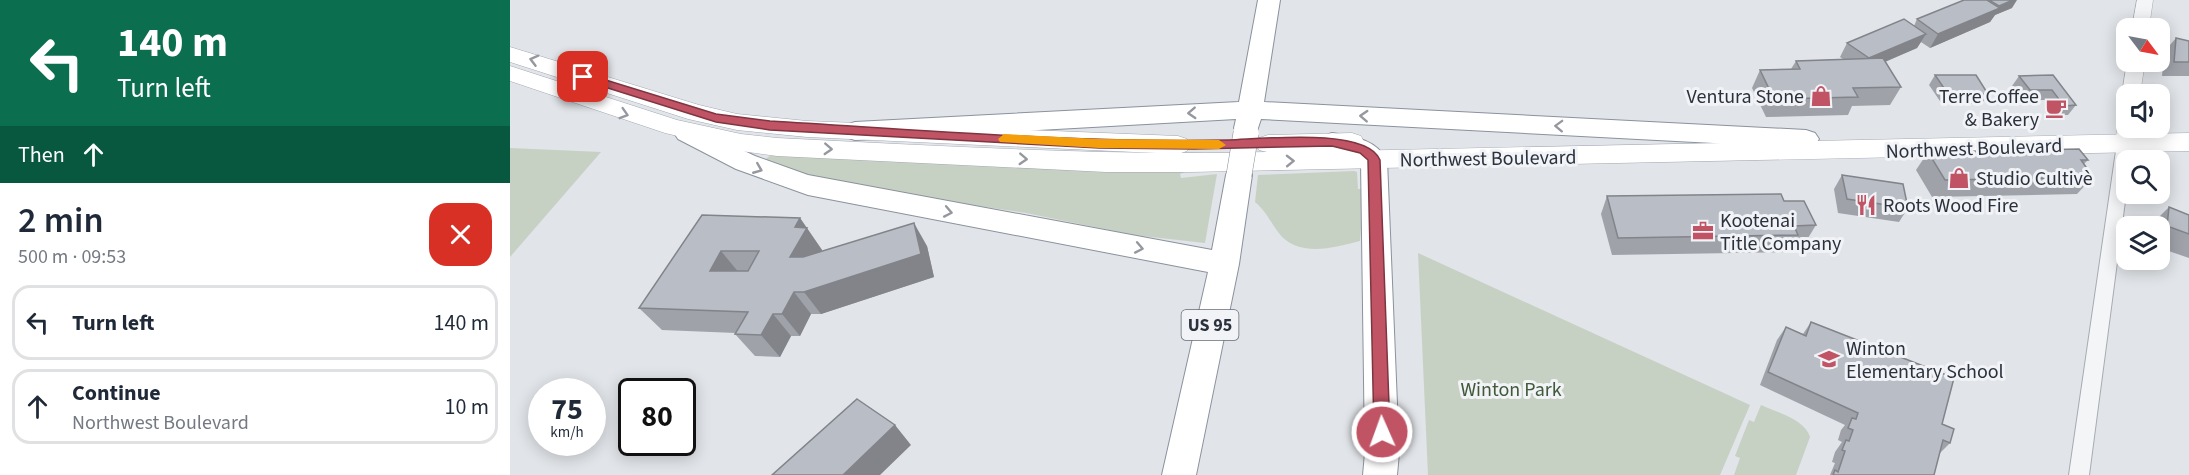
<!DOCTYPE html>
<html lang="en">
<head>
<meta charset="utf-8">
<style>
	:root { --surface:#fff; --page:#f2f2f3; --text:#1f2937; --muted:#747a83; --line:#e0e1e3 }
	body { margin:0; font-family:"Source Sans 3",sans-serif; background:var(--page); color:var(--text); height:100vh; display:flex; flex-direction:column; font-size:22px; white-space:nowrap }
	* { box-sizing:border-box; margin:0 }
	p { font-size:20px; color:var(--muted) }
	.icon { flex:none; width:33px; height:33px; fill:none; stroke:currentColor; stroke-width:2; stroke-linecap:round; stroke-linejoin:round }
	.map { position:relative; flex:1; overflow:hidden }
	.details { display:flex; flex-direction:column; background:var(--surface); width:510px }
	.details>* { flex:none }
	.guide { background:#0b6e4f; color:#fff; overflow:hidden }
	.needle { width:39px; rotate:122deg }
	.buttons { position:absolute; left:1606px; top:18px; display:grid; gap:12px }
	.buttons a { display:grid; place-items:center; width:54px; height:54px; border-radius:12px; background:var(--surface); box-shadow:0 3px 15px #0003; font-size:30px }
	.speed { position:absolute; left:18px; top:378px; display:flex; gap:12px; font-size:30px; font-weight:700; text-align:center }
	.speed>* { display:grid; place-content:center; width:78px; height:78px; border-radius:50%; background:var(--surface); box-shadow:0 3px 15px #0003; line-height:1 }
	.speed small { font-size:15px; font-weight:400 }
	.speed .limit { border:3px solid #111; border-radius:9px; background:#fff; color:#111 }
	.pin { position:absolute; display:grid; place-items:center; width:51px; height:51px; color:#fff; margin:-26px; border-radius:12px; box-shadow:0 3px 9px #0006 }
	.me { position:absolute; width:66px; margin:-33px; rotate:358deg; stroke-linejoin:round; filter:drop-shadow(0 0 4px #0008) }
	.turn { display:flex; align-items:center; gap:21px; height:126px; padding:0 18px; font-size:27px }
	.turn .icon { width:78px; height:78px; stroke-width:2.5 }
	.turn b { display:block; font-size:42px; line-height:51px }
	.then { display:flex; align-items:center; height:57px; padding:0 18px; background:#0003; gap:12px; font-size:22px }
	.round { display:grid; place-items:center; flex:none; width:63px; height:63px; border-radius:18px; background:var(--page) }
	.summary { display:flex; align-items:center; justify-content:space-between; height:102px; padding:0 18px }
	h1 { font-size:36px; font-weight:600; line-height:45px }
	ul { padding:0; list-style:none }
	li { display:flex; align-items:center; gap:18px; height:75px; margin:0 12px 9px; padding:0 6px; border:3px solid var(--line); border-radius:18px }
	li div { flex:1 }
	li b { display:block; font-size:22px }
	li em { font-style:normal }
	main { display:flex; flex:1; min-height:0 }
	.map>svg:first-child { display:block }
	.green { fill:#c7d1c3 }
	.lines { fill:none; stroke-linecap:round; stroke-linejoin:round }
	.minor-casing { stroke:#a7abb2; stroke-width:2 }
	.tertiary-casing { stroke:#a7abb2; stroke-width:1 }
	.primary-casing { stroke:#a2a9b3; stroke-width:1 }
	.trunk-casing { stroke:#8a929d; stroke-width:2 }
	.minor { fill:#f4f5f7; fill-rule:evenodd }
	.tertiary { fill:#f4f5f7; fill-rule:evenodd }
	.primary { fill:#fff; fill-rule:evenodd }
	.trunk { fill:#fff; fill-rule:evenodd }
	.trunk-bridge-casing { stroke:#8a929d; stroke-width:26; stroke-linecap:butt }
	.trunk-bridge { stroke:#fff; stroke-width:25 }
	.wall { fill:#9fa3a9 }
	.shaded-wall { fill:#82848a }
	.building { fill:#b9bdc5; stroke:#82848a; stroke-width:1.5; fill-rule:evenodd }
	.oneway { stroke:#95989e }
	.route { fill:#c05364; stroke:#7d3641; stroke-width:1.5 }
	.slow { fill:#f59e0b }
	.labels { text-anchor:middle; stroke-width:6; stroke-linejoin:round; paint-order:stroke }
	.shield { fill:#f1f3f6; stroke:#666c75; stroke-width:1.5 }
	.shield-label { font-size:18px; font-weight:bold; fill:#2b323e }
	.poi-label { font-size:20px; fill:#2b323e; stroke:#f1f3f6; text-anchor:start }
	.street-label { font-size:20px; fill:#2b323e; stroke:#f1f3f6 }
	.park-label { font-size:20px; fill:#40593a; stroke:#f1f3f6 }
</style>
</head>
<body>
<main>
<section class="details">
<div class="guide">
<div class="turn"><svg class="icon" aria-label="left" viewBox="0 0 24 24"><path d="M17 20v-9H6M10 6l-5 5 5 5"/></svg><div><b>140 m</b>Turn left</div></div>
<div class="then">Then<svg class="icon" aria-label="ahead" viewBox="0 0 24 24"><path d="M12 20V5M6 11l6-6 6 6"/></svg></div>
</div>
<div class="summary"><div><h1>2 min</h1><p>500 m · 09:53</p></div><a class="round" style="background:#d93025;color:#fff"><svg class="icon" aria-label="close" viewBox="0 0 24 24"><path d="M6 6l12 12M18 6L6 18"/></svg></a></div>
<ul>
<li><svg class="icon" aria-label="left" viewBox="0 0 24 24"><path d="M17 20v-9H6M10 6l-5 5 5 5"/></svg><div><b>Turn left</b></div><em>140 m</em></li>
<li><svg class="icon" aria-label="ahead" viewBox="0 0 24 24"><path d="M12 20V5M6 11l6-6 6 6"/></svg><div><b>Continue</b><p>Northwest Boulevard</p></div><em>10 m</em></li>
</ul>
</section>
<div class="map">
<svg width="1679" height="475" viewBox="0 0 1679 475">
	<rect width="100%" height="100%" fill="#e1e4e8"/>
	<g class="green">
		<path d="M0,148L91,152L0,257Z"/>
		<path d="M263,154L683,169L670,174L671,178L707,174L695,243L623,235L516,213L385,194L271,169L254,160Z"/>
		<path d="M844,171L847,172L848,189H854L850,241C823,248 787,258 768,232C760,221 755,210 745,202L748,175Z"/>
		<path d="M908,253L1240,405L1210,475H918Z"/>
		<path d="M1251,405C1266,412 1295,419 1300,437L1286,475H1224L1230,458L1225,456L1239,420L1244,422Z"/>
	</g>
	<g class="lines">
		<defs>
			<path id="minor" d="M1615,139L1623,144L1620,160H1617V186L1579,475H1559L1607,144Z"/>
			<g id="tertiary">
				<path d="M1627,0H1643L1639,28H1622Z"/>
				<path d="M1617,62H1635L1630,94H1617V99L1612,94Z"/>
				<path d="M1617,121V128H1626L1622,149H1608C1604,141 1606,131 1610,123Z"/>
			</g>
			<g id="primary">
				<path d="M0,47L189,105L227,114L297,121L668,136L677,139L680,145L677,151L668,154L297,137L227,130L178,119L0,62Z"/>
				<path d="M0,66L167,120L231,134L267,138C431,146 593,156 757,152L749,150L746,144L749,138L758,135L842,133L851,136L854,142L851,148L834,151L1679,133V151L680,172H596L267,156L231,151L155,133L0,81Z"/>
			</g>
			<g id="trunk">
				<path d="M748,0H770L754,102L1296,130L1305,133L1309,139L1305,145L1296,148L751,119L746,134L737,137L728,134L724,128L726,119L345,140L336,137L332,131L336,125L345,122L729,102Z"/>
				<path d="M177,124L245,156L298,175L702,250L716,175L719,168L729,165L739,168L742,175L729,264L686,475H652L698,272L298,195L226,169L168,139L164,133L168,127Z"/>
				<path d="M822,133C845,137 865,139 877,160L889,453L887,475H853L855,453L851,161L840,155L813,148L809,142L813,136Z"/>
			</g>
		</defs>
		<use href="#minor" class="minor-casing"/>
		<use href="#tertiary" class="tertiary-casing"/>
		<use href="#primary" class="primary-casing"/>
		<use href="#trunk" class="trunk-casing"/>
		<use href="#minor" class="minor"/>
		<use href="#tertiary" class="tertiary"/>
		<use href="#primary" class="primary"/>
		<use href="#trunk" class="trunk"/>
		<defs>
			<path id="trunk-bridge" d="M729,175L736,133"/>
		</defs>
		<use href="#trunk-bridge" class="trunk-bridge-casing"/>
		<use href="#trunk-bridge" class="trunk-bridge"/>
	</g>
	<g class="wall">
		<path d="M1502,8L1485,15L1480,22L1420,48L1411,42L1407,48L1375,62L1391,87L1380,105L1342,106L1338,115L1256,117L1242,88L1250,70L1281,69L1286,61L1333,59L1330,57L1337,43L1404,26L1407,19Z"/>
		<path d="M1666,38L1679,41V76H1652L1654,52Z"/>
		<path d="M1425,75L1478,94L1472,104H1432L1419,85Z"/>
		<path d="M1543,75L1566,105L1558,115H1546L1535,100H1512L1502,86L1509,76Z"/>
		<path d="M1418,152L1578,160L1574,164L1583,177L1567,194L1422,197L1406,170Z"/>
		<path d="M1332,175L1398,208L1389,222L1328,213L1324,189Z"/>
		<path d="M1097,196L1274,201L1306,225L1295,243H1284L1278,252L1102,255L1091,214Z"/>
		<path d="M1659,207L1679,215V258L1650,248V226H1641V225Z"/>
		<path d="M192,215L290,218L312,250V252L417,246L424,277L311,314H301L290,336H281L270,357L245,356L225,334L226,333L152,330L129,308Z"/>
		<path d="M1301,322L1432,424L1440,443L1429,454L1424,475H1320L1325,463L1322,462L1325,452L1332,442L1328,440L1331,430L1335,425L1250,385L1267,340L1276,327L1293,334Z"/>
	</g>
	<g class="shaded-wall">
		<path d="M1503,0H1507L1502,8L1485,15L1480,22L1420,48L1428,34Z"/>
		<path d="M1416,34L1407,48L1351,72L1359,58Z"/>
		<path d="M290,218L312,250L297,280L280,257L285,227Z"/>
		<path d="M404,223L417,246L424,277L311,314L294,292Z"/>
		<path d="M211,251L230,274L200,271Z"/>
		<path d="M284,292L301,314L290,336L272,314Z"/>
		<path d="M263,314L281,336L270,357L251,335Z"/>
		<path d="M385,425L401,445L370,475H333Z"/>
	</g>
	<g class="building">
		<path d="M1454,0H1477L1490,8L1428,34L1407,19Z"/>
		<path d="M1479,0H1503L1489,6Z"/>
		<path d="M1394,19L1416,34L1359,58L1337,43Z"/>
		<path d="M1666,38L1679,41V62H1664Z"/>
		<path d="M1373,58L1391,87L1343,88L1348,97L1264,99L1250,70L1290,69L1286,61Z"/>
		<path d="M1425,75H1466L1478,94H1438Z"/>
		<path d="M1543,75L1566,105L1554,106L1542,90H1520L1509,76Z"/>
		<path d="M1569,149L1578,160H1571L1583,177L1435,180L1418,152Z"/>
		<path d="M1332,175L1393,184L1398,208L1337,199Z"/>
		<path d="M1271,194L1274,201H1294L1306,225L1284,226L1288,235L1108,238L1097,196Z"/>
		<path d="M1659,207L1679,215V234L1657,226Z"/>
		<path d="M192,215L290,218L285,227L297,228L280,257H293L404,223L411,254L294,292H284L272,314H263L251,335L225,334L238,312L129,308ZM211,251H249L238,271H200Z"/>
		<path d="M1301,322L1444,378L1432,424L1444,429L1440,443L1433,440L1424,475H1323L1325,470L1328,472L1335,451L1332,450L1336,440L1339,441L1343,430L1338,428L1342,418L1346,419L1348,413L1258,372L1276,327L1296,336Z"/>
		<path d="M347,399L385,425L333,475H262Z"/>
	</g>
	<defs><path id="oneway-chevron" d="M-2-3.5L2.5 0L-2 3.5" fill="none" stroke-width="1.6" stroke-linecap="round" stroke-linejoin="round" transform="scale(1.5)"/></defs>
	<g class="oneway">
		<use href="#oneway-chevron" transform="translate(24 60) rotate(-165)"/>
		<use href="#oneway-chevron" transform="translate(682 113) rotate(177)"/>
		<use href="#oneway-chevron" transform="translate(114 114) rotate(17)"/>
		<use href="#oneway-chevron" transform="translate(854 116) rotate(-177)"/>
		<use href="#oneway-chevron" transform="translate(1049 126) rotate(-178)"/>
		<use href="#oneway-chevron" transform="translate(318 149) rotate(3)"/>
		<use href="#oneway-chevron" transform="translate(513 159) rotate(3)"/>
		<use href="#oneway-chevron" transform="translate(780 161) rotate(-1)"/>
		<use href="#oneway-chevron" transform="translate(248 169) rotate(22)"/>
		<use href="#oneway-chevron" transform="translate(438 212) rotate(11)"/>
		<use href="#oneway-chevron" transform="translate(629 248) rotate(11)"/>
	</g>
	<path class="route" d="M73,73L206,114L260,121C413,130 566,143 719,140C751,139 857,127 870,160L880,432L877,437L872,439L866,437L864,432L858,160L850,153L822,146L684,149L589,148L260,130L206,122L69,79V74Z"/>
	<path class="slow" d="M494,134L589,139L709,140L716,145L709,149L589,148L490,142L488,139Z"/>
	<defs>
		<symbol id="shop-bare" viewBox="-9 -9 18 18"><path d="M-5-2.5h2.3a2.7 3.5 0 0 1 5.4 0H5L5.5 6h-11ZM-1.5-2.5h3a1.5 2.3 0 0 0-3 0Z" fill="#c05364" stroke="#f1f3f6" stroke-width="2.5" paint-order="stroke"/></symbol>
		<symbol id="cafe-bare" viewBox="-9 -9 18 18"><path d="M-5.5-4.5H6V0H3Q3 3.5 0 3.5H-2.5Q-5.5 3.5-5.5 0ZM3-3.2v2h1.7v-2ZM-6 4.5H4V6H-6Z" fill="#c05364" stroke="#f1f3f6" stroke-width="2.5" paint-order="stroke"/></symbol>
		<symbol id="restaurant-bare" viewBox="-9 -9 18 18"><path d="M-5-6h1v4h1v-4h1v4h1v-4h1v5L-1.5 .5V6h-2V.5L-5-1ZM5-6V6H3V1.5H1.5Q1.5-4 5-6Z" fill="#c05364" stroke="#f1f3f6" stroke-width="2.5" paint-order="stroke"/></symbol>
		<symbol id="office-bare" viewBox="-9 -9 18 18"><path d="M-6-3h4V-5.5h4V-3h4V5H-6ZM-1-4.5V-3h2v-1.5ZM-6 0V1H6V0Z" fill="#c05364" stroke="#f1f3f6" stroke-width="2.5" paint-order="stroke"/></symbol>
		<symbol id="school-bare" viewBox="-9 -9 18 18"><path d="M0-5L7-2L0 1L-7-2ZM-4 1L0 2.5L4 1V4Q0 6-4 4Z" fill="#c05364" stroke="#f1f3f6" stroke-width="2.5" paint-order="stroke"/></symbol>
	</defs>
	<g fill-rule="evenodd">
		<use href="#shop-bare" x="1296" y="81" width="30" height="30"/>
		<use href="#cafe-bare" x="1531" y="93" width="30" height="30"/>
		<use href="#shop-bare" x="1434" y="163" width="30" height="30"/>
		<use href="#restaurant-bare" x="1341" y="190" width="30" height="30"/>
		<use href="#office-bare" x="1178" y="216" width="30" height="30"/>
		<use href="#school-bare" x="1304" y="344" width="30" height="30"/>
	</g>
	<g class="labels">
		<rect class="shield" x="671.5" y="310" width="57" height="30" rx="4.5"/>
		<g class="shield-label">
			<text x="700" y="331">US 95</text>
		</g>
		<g class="poi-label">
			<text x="1294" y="103" text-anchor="end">Ventura Stone</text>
			<text x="1529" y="103" text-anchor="end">Terre Coffee<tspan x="1529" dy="23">&amp; Bakery</tspan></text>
			<text x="1466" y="185">Studio Cultivè</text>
			<text x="1373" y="212">Roots Wood Fire</text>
			<text x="1210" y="227">Kootenai<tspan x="1210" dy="23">Title Company</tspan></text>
			<text x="1336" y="355">Winton<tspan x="1336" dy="23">Elementary School</tspan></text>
		</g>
		<g class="street-label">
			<text transform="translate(1464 148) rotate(-2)" y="7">Northwest Boulevard</text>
			<text transform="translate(978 158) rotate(-1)" y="7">Northwest Boulevard</text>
		</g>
		<g class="park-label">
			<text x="1001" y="396">Winton Park</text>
		</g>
	</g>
</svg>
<div class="buttons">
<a><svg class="needle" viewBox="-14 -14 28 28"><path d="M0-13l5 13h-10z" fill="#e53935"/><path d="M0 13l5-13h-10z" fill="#747a83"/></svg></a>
<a><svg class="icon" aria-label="sound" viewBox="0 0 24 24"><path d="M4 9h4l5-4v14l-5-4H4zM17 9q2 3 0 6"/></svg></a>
<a><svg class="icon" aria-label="search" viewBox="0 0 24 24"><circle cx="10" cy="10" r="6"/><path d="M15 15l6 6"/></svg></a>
<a><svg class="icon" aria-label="layers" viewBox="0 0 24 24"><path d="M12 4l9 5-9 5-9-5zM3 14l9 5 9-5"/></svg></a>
</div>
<div class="speed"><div>75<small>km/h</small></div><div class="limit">80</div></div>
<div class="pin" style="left:73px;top:77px;background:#d93025"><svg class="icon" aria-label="arrive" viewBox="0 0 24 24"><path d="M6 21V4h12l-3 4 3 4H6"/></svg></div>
<svg class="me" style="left:872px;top:432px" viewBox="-20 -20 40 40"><circle r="17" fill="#c05364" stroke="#fff" stroke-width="3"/><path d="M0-11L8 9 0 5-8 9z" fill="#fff"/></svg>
</div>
</main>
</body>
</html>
